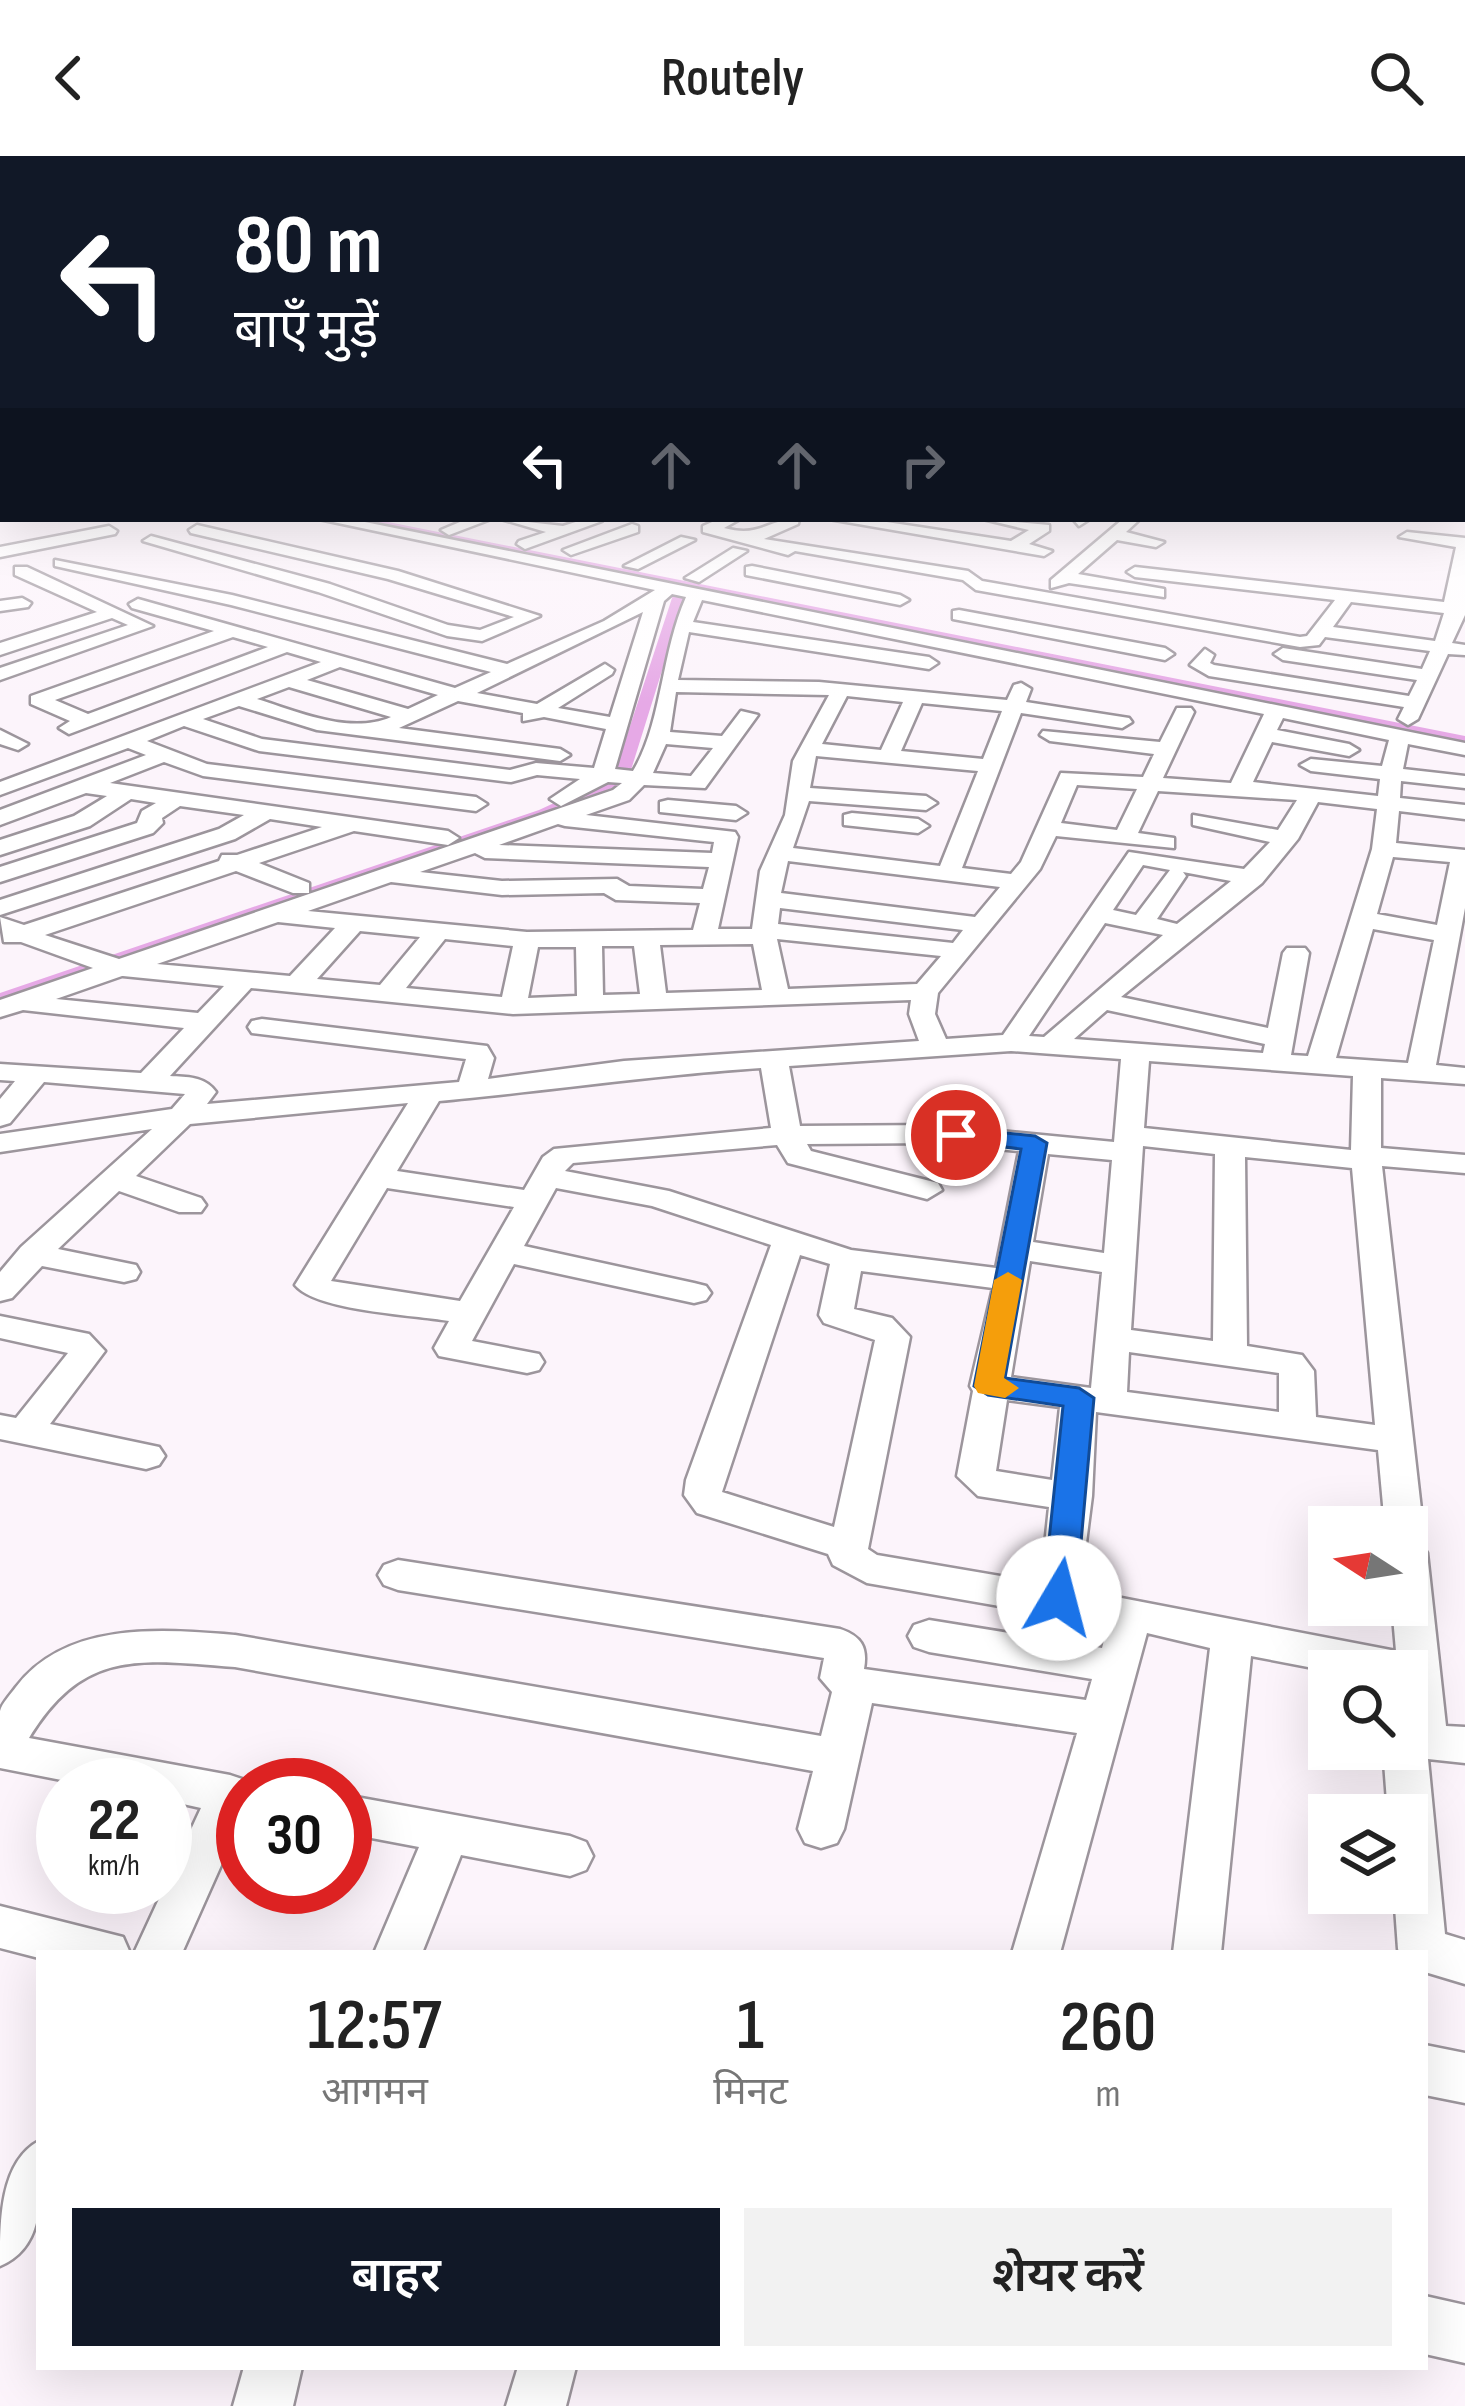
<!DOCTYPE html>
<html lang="hi">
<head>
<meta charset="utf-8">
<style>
	:root { --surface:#fff; --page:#f2f2f2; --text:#222; --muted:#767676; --accent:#111827 }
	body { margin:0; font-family:"Sofia Sans Condensed","Noto Sans Devanagari",sans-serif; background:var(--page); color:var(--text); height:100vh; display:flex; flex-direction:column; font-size:45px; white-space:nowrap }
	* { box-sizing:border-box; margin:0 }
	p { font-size:39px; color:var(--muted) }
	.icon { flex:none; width:66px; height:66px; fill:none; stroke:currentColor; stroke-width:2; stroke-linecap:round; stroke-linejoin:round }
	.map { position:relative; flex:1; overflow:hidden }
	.side { position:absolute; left:36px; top:1794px; width:1392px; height:420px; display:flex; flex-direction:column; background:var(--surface); border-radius:0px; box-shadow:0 12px 48px #0002 }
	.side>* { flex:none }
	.guide { position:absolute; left:0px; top:0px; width:1467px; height:366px; box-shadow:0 12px 48px #0002; background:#111827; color:#fff; overflow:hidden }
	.needle { width:78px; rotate:282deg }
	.buttons { position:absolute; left:1308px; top:1350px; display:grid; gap:24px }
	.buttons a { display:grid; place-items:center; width:120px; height:120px; border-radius:0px; background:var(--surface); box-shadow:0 12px 48px #0002; font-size:60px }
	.speed { position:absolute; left:36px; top:1602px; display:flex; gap:24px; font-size:60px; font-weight:700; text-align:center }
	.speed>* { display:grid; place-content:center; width:156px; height:156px; border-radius:50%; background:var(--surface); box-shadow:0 12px 48px #0002; line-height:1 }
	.speed small { font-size:30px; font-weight:400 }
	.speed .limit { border:18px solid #d22; background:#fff; color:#111 }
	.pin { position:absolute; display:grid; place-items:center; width:102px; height:102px; color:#fff; margin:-51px; border:6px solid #fff; border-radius:50%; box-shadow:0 3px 12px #0007 }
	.me { position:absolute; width:132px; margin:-66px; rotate:8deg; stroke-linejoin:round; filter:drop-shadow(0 0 9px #0008) }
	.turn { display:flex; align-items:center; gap:42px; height:252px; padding:0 36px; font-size:54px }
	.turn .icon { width:156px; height:156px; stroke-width:2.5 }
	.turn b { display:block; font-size:84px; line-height:102px }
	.lanes { display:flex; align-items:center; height:114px; padding:0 36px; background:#0003; justify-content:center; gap:60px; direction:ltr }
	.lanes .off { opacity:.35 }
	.eta { display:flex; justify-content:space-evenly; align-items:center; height:204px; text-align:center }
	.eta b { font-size:72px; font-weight:600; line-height:84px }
	.cta { display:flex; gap:24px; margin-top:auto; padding:24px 36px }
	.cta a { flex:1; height:138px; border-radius:0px; background:var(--accent); color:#fff; font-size:48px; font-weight:600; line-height:138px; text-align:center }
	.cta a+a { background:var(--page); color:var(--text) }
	header { display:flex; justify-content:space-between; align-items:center; height:156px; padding:0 36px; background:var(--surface); font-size:54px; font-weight:600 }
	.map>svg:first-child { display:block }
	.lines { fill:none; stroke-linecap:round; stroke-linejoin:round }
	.canal { fill:#e6a9e6; fill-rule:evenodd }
	.minor-casing { stroke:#9c959c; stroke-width:5 }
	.minor { fill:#fff; fill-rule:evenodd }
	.route { fill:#1a73e8; stroke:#114b97; stroke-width:3 }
	.slow { fill:#f59e0b }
</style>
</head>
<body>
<header><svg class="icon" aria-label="back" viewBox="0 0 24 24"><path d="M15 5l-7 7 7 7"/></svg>Routely<svg class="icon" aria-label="search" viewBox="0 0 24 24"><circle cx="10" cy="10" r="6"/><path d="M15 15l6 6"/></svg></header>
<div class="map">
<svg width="1465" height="2250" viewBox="0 0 1465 2250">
	<rect width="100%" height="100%" fill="#fcf4fb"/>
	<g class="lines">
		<g class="canal">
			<path d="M0,290L3,291V297L0,296Z"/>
			<path d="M350,363H373L1465,580V588L695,434L685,441L631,614L618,629L551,660L0,849V837L539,654L606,623L616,613L673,439L682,432Z"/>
		</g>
		<defs>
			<g id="minor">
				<rect x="0" y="245" width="3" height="8"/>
				<rect x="0" y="281" width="3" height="8"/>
				<rect x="1464" y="352" width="1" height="10"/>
				<path d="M319,363H350L1465,587V599L1408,588L1403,613L1465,620V632L1401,625L1400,642L1465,649V663L1399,655L1396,687L1465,694V752L1436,909L1465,912V928L1381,922V992L1465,999V1017L1382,1010L1423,1371L1418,1381L1409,1383L1421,1387L1427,1397L1446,1570L1465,1571V1607L1428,1603L1445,1778L1465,1784V1828L1425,1816V1797H1400L1398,1793L1394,1737H1407V1659H1388L1383,1593H1407V1515H1329L1251,1500L1221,1797H1173L1210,1492L1147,1477L1060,1797H1012L1077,1577L872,1547L844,1673L837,1687L821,1692L805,1687L798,1673L813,1615L235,1511C140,1504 84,1492 29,1582L230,1619L260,1629H243V1660L182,1797H134L201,1652L165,1644V1629H87L0,1612C0,1595 0,1571 0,1555C2,1547 11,1538 16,1531C66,1465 160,1473 235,1479L821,1580L832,1536L820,1522L824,1502L398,1434L384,1429L378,1419L384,1409L398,1404L840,1473C861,1480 868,1491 864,1513L1086,1544L1092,1523L929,1496L914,1491L908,1480L914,1469L929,1464L1102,1492L1108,1469L867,1427L833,1409L828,1398L697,1357L684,1339L686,1324L771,1089L652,1050L556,1032L524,1090L694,1127L706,1130L711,1137L706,1144L694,1147L514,1108L472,1185L539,1198L544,1206L539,1214L527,1217L439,1200L434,1192L449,1165C415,1159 316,1155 295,1129L408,947L190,968L136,1020L201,1042L206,1049L201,1056H179L119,1035L58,1093L136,1109L140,1116L136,1123L124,1126L42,1110L12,1142L0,1145V1116L21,1091L152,973L0,996V978L172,953L185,938L44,926L10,967L0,970V943L15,925L0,924V908L141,917L184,872L23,854L0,861V844L93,812L21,786H4L0,761L24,769L219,705L222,699H237L322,671L270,663L235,683L0,759V744L219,673L244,659L180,650L162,662L163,667L153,677L0,726V711L137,667L142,655L156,647L131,643L90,670L0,699V684L74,660L107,640L86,637L0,669V654L146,599L128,592L0,639V626L321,506L287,496L69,578L59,572L70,565L31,548V540L214,475L132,452L129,448L138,443L455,532L491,516L231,449L55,410V404L232,439L507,508L604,465L655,434ZM672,438L686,441C661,497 662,567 633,615L615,613L664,445ZM702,444L1264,558L1231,627L1163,622L1194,556L1191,552H1177L1160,586L1043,575L1040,579L1050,585L1154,598L1143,621L1061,617L1021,706L1011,718L962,712L1021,557L1122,572L1132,566L1129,562L1026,546L1031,533L1021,527L1014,529L1007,544L819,526L678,524L689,476L929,513L938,507L929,501L693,466ZM643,456L610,561L558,552L612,518L614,514L605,508L537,548L477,537ZM233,481L268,491L88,558L55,544ZM340,511L438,539L408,553L307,524ZM289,531L391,561C350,579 299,556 257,543ZM676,536L829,539L793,605L785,659L760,715L752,773H718L738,681L735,676L586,659L629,644L644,629L705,632L758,559L741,555L722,580L670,576ZM847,540L903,546L881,594L822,588ZM458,545L523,557V565L544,561L606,573L594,612L536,607L510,614L262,583L203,563L239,550L317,574L560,605L570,599L560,593L399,572ZM922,547L1002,555L983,603L901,595ZM1283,562L1389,584L1382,610L1311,603L1300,609L1311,615L1380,623L1378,640L1253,626L1272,586L1349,600L1359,594L1349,588L1277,574ZM184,570L259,595L511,626L537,619L580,623L550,643L561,650L608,626L622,627L613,634L119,803L45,779L236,715L293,737H309V727L259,707L354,675L448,689L459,682L448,675L110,627L164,606L203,620L476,655L487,648L476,641L207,608L147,585ZM666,588L713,592L691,620L653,617ZM816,600L978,615L940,710L793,692L809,645L926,654L937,647L926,640L810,632ZM1077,629L1137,633L1117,674L1061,667ZM1158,635L1297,644L1278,674L1193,659V669L1270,686L1244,713L1129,696L1003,879L946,883L935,858L938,837L1040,713L1056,680L1174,692V682L1138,677ZM1318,646L1377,653L1372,693L1308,900L1291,899L1309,797L1305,792H1287L1283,797L1268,872L1121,841L1262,727L1298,683ZM558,668L565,670L714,686L712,697L499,689ZM475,697L485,702L709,711L703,733L629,730L617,723L502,725L420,716ZM1393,701L1450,706L1437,769L1377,758ZM788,705L1000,731L975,761L781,737ZM1143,709L1170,714L1136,759L1113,754ZM1183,716L1231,725L1177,768L1157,763L1186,720ZM391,726L502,739L604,737L616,744L700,747L693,774L527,776L308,755ZM780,752L963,774L953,787L778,768ZM278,766L335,772L290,820L157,808ZM1105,767L1163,779L1044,881L1029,880ZM1373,773L1434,784L1408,907L1336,902ZM360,775L420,781L380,829L317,823ZM445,783L513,790L502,841L406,832ZM777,783L941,800L917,828L788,833ZM753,788L762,834L666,837L660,789ZM602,790H634L640,838L603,839ZM538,791H576L577,840L528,842ZM122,820H123L224,830L198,857L56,843ZM251,832L513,858L911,844L909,858L919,885L624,905L488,923L494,902L487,890L262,863L252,865L248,871L252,877L466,903L459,926L207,948L216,936C205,920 187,921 170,920ZM1107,854L1265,888L1263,897L1074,883ZM1011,895L1121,903L1114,986L937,969L800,970L789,910ZM1149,905L1353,920L1351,994L1144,972ZM761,912L771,972L554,993L543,1001L524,1034L397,1015L439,945C547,935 653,919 761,912ZM937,987L1019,995L996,1112L851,1094L669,1035L565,1015L573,1007L777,989L788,1007L927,1043L942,1034L938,1027L811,995L807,988ZM1143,990L1215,998L1213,1185L1131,1174ZM1048,998L1112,1004L1104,1097L1033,1086ZM1245,1001L1352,1012L1375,1269L1316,1261L1314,1215L1302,1199L1247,1190ZM387,1032L514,1051L460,1145L331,1125ZM800,1099L830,1108L819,1159L824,1167L875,1184L834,1371L722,1336ZM1030,1105L1102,1116L1091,1232L1011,1221ZM861,1115L993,1132L970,1230L973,1235L957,1320L978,1340L1049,1351L1041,1427L877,1399L868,1393L910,1181L892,1162L854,1153ZM1129,1196L1279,1217V1256L1127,1236ZM1007,1244L1060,1251L1052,1324L996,1315ZM1096,1256L1378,1294L1385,1371H1407V1449H1392L1396,1495L1080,1434L1092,1340Z"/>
				<path d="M467,363H491L449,379L441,374Z"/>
				<path d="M501,363L563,370L585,363L602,365L525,393L517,388L519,385L546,376Z"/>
				<path d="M719,363H740L724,372C761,382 766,363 799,363L798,368L764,383L968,415L982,425L1300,481L1307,480L1335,444L1135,421L1127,416L1135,411L1444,446L1456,391L1399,381L1407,376L1465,382V459L1452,487L1465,489V499L1448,498L1418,563L1408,569L1398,563L1404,551L1209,520L1190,509L1205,493L1214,499L1210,507L1214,509L1409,540L1417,524L1283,504L1274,498L1283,492L1422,513L1430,495L1325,481L1319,489L1300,491L976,434L963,424L795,395L788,399L703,376V370ZM1351,446L1444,457L1435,485L1333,471Z"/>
				<path d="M829,363H867L1011,385L1029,374L983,363L1049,369V375L1029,388L1052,395L1044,400Z"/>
				<path d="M1073,363H1090L1079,370Z"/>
				<path d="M1123,363H1140L1126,376L1164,386L1156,391L1117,384L1078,418L1164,433V441L1069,427L1051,432V424Z"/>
				<path d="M632,368L638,370V376L571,399L563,394Z"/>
				<path d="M197,369L398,415L540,460L482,485L447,480L318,436L143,385L151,380L330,428L448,469L480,474L514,461L388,423L191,377L189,374Z"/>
				<path d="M109,370L117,375L115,378L0,401V391Z"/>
				<path d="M681,381L695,384L638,413L624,410Z"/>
				<path d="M733,392L747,395L699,426L685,422Z"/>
				<path d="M752,410L900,439L909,444L900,449L746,419V411Z"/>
				<path d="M15,411H27L153,470L0,524V512L128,469L112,462L0,499V487L97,456L15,419Z"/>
				<path d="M22,442L31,447L28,451L0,455V445Z"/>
				<path d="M959,454L1165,492L1174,498L1165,504L953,463V455Z"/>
				<path d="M0,574L28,588L18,594L0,588Z"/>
				<path d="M668,644L736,650L747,657L736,664L660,656V646Z"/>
				<path d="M852,657L918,663L929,670L918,677L844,669V659Z"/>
				<path d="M0,1160L89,1178L105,1195L50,1268L159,1291L165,1300L159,1309L146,1313L0,1283V1259L16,1262L68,1197L0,1182Z"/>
				<path d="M345,1639L570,1680L586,1686L593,1700L586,1714L570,1720L461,1699L422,1797H374L419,1691L345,1677Z"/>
				<path d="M0,1750L123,1781L130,1797H39V1802L0,1792Z"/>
				<path d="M1425,1889L1465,1897V1947L1425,1939Z"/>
				<path d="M39,1985C39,2031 50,2089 0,2110C0,2064 0,2006 39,1985Z"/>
				<path d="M1425,2140L1465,2149V2207L1425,2198Z"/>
				<path d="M244,2211H302L293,2250H233Z"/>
				<path d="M518,2211H576L566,2250H506Z"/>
			</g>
		</defs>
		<use href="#minor" class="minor-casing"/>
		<use href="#minor" class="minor"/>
	</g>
	<linearGradient id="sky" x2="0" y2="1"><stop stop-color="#a7b0e7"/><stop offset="0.42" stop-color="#fefafd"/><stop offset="1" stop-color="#fefafd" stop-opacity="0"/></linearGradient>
	<rect width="1465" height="547" fill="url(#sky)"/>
	<path class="route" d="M956,972L1035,980L1047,987L1005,1222L1079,1232L1094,1242L1076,1442L1071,1451L1059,1454L1048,1451L1043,1442L1063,1250L988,1239L974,1230L1021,993L947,984L944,979Z"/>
	<path class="slow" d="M1008,1116L1022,1124L1004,1222L1019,1232L1005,1242L978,1237L974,1230L994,1124Z"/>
</svg>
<div class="buttons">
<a><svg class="needle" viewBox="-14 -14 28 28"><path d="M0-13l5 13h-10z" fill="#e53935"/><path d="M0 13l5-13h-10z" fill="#767676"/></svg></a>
<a><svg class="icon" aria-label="search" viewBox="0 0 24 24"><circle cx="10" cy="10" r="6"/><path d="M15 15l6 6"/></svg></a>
<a><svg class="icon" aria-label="layers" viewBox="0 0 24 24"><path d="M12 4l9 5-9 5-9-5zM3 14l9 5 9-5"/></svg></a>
</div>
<div class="speed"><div>22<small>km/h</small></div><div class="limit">30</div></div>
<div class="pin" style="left:956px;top:979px;background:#d93025"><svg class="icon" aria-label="arrive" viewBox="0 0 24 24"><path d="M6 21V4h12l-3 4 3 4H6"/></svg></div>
<svg class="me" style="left:1059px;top:1442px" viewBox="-20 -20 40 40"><circle r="19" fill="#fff"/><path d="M0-13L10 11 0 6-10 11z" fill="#1a73e8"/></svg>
<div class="guide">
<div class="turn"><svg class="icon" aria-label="left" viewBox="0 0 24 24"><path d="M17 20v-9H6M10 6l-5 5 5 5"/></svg><div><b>80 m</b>बाएँ मुड़ें</div></div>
<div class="lanes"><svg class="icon" aria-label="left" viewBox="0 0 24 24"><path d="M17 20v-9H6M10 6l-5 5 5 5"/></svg><svg class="icon off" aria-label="ahead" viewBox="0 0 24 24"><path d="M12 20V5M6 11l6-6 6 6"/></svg><svg class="icon off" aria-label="ahead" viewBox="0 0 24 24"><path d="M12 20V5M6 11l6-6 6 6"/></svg><svg class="icon off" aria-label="right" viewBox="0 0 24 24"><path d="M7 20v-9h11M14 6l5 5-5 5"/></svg></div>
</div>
<section class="side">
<div class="eta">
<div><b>12:57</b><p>आगमन</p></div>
<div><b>1</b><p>मिनट</p></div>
<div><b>260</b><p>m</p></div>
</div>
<div class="cta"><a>बाहर</a><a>शेयर करें</a></div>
</section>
</div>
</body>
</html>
